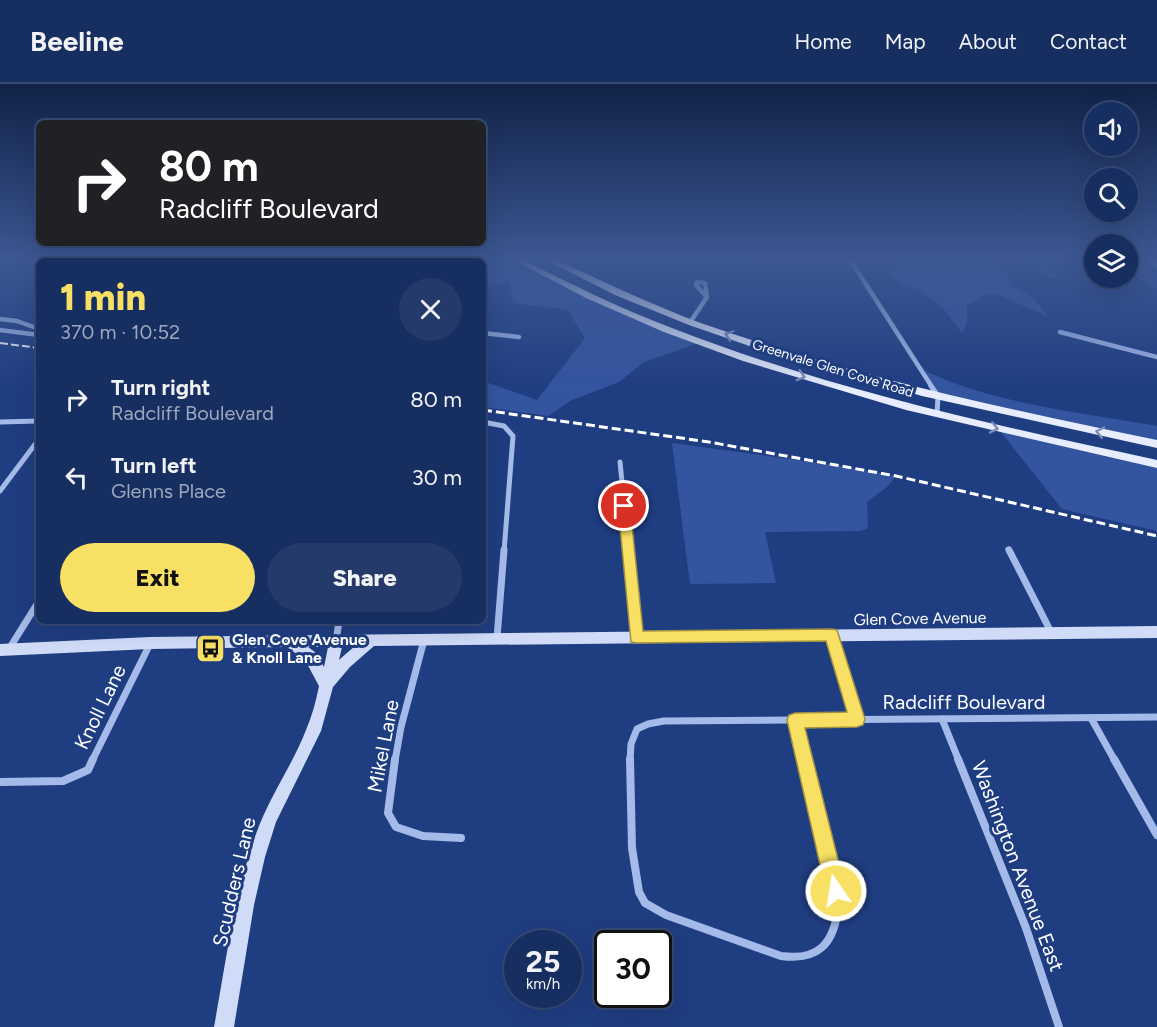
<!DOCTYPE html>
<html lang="en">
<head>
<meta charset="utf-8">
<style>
	:root { --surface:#172e61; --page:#243a6a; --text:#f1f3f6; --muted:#9ea8bd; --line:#364a76; --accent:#f7e064 }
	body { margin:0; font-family:Figtree,sans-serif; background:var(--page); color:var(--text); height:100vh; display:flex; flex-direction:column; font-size:22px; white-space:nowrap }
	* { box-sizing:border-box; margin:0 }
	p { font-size:20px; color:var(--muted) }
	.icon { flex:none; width:33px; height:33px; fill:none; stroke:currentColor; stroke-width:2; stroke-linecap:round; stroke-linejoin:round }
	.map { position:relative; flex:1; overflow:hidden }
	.panel { position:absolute; left:36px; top:174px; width:450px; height:366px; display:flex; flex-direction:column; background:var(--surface); border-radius:9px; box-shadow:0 6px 24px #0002,0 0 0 2px var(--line) }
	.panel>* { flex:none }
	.guide { position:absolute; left:36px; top:36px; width:450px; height:126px; border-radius:9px; box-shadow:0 6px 24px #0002,0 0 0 2px var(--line); background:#202124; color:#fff; overflow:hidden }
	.controls { position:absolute; left:1084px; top:18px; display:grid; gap:12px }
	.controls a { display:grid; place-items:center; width:54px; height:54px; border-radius:50%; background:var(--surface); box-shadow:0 6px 24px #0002,0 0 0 2px var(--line); font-size:30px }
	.speed { position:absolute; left:504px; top:846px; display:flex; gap:12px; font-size:30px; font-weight:700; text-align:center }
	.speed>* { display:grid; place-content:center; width:78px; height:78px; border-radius:50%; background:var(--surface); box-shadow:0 6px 24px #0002,0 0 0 2px var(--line); line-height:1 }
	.speed small { font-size:15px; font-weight:400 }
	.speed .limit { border:3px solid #111; border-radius:9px; background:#fff; color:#111 }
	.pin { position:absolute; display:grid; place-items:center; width:51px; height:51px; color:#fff; margin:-26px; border:3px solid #fff; border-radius:50%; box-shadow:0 2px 6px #0007 }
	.me { position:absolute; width:66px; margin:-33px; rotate:347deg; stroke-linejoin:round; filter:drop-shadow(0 0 4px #0008) }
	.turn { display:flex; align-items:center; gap:21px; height:126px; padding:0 24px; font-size:27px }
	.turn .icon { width:78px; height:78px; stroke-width:2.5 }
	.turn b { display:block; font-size:42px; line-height:51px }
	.round { display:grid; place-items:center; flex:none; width:63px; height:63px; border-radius:32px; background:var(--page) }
	.headline { display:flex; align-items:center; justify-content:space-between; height:102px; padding:0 24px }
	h1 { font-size:36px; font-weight:800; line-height:45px; color:var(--accent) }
	.action { display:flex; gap:12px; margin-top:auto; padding:12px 24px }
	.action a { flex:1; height:69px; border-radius:36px; background:var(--accent); color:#111; font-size:24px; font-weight:800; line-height:69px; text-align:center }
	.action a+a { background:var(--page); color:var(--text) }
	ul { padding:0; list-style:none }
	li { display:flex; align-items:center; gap:18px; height:78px; padding:0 24px }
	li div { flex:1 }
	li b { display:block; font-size:22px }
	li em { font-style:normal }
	header { display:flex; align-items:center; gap:36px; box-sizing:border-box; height:84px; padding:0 30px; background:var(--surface); border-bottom:2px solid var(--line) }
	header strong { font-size:28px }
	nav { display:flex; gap:33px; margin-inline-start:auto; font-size:21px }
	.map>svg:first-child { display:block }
	.green { fill:#33549f }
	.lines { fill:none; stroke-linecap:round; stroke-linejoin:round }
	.street-far3 { stroke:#a4bae8; stroke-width:4.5 }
	.street-far2 { stroke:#a4bae8; stroke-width:5 }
	.street-far1 { stroke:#a4bae8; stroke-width:7 }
	.street { stroke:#a4bae8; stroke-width:8 }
	.secondary { fill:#cfdbf7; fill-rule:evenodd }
	.primary { fill:#e7edfe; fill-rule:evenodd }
	.rail-far1 { stroke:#fff; stroke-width:2; stroke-dasharray:8 3; stroke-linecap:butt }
	.rail { stroke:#fff; stroke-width:3; stroke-dasharray:9 4; stroke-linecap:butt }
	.oneway { stroke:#798cb9 }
	.route { fill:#f7e064; stroke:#a19241; stroke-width:1.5 }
	.labels { text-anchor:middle; stroke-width:6; stroke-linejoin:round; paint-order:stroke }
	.far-street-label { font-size:14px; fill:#fff; stroke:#1f3d81 }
	.street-label { font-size:16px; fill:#fff; stroke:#1f3d81 }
	.poi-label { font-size:16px; font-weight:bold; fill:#fff; stroke:#1f3d81; text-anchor:start }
	.near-street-label { font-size:20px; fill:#fff; stroke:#1f3d81 }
</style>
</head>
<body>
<header>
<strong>Beeline</strong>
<nav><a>Home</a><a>Map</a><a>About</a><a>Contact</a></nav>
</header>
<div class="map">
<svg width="1157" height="943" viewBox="0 0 1157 943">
	<rect width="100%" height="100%" fill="#1f3d81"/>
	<g class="green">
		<path d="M454,174H514L538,187L701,258L644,278L619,298L570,317L548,332L483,323V297L537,316L585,254L568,226L513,219L510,198L483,203V177H452Z"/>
		<path d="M893,174H997L996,179L1009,188C1005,206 1024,205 1033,214C1039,219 1043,227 1049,233L994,209L985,211L967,221V239L962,249L944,225L924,209L907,202L891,191Z"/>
		<path d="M1033,174H1058L1053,183L1059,195L1050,194L1037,186V181Z"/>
		<path d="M1128,174H1149L1157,178V205L1128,188Z"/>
		<path d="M921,285C993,320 1079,328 1157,342V360L938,312Z"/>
		<path d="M999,346L1157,380V447L1062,425Z"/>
		<path d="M672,359L833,381L896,392L887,403L867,418L868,444L861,447L765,448L776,499L690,500Z"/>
	</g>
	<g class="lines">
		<g class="street-far3">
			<path d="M849,174L932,303"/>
			<path d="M1145,174L1157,182"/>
			<path d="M147,177L151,174"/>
			<path d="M249,177L251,174"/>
			<path d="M378,177L379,174"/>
			<path d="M697,198L705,199L707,213L696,201Z"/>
			<path d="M0,235L17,237L39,245"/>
			<path d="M691,237L707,213"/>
			<path d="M0,246L39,251"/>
			<path d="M1060,248L1157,273"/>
			<path d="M483,249L519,253"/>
		</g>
		<g class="street-far2">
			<path d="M931,302L938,312L937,330"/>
			<path d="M0,338L39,337"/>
			<path d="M483,338L504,342L513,352L504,468"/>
			<path d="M620,378L629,468"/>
			<path d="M0,407L39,355"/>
			<path d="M1008,465L1009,468"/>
		</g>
		<g class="street-far1">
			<path d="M629,466L637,553"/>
			<path d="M1009,466L1051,548"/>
			<path d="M832,552L857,635"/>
			<path d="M497,554L504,466"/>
			<path d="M336,558L339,537"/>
			<path d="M9,565L39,517"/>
			<path d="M1091,634L1115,677"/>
			<path d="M942,635L959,677"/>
			<path d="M795,636L804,677"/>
			<path d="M92,677L150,560"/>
			<path d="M395,677L401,643L424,556"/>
			<path d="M630,677L631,660L637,645L648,640L664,637L1157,633"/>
		</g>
		<g class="street">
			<path d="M395,675L388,729L396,743L423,752L461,754"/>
			<path d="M630,675L632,764L639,808L645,819L666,831L781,872C818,877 834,860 838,824L804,675"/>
			<path d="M958,675L1026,844L1059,943"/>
			<path d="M1114,675L1157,751"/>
			<path d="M0,698L63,697L88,686L93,675"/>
		</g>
		<path class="secondary" d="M1157,542V554L374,562L350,583L333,603L321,647L276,738L265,773L254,821L234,943H214C226,878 234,812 256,750C269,713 292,682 306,646C312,632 316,617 319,602L305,576L287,563L150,565L0,572V560L150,553ZM355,562L340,575L339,576L342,563ZM308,563H328L324,583L315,568Z"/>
		<g class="primary">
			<path d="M510,174H519C569,199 619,224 672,244C828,305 993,341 1157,376V384L906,326L743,277L664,248L586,214Z"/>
			<path d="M542,174H552C600,196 648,219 698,238C847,291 1002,324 1157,356V364L922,312L764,267L689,241L615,211Z"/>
		</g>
		<path class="rail-far1" d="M0,259L39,264"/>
		<path class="rail" d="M483,326L709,358L896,392L1157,452"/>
	</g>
	<defs><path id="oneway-chevron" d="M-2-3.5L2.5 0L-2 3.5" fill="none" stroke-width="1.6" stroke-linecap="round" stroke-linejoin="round" transform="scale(1.5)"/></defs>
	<g class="oneway">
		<use href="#oneway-chevron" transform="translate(729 251) rotate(-161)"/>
		<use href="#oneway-chevron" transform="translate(801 292) rotate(17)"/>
		<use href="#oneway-chevron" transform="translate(994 344) rotate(13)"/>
		<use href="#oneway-chevron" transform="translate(1100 348) rotate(-168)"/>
	</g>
	<linearGradient id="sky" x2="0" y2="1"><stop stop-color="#112247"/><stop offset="0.57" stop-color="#3c5792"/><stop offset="1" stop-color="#3c5792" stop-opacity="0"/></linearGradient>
	<rect width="1157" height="306" fill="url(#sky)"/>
	<path class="route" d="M624,417L630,422L643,547L832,545L837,546L865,635L863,641L857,643L805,644L846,807L843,814L836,817L829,814L826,807L787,636L789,631L795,629L847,628L826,557L637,559L631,558L618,422Z"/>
	<defs>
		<symbol id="bus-square" viewBox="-11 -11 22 22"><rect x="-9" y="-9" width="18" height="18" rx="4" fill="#f7e064" stroke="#1f3d81"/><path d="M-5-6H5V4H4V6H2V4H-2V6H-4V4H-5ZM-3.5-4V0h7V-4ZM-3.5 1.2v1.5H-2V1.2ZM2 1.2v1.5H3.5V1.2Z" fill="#111"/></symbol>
	</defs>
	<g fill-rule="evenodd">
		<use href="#bus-square" x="194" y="548" width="33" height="33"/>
	</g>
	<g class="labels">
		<g class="far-street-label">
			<text transform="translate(833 284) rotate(17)" y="5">Greenvale Glen Cove Road</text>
		</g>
		<g class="street-label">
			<text transform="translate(920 534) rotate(-1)" y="6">Glen Cove Avenue</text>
		</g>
		<g class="poi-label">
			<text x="232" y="561">Glen Cove Avenue<tspan x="232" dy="18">&amp; Knoll Lane</tspan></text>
		</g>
		<g class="near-street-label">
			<text x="964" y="625">Radcliff Boulevard</text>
			<text transform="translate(100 623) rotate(-64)" y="7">Knoll Lane</text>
			<text transform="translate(383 662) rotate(-79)" y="7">Mikel Lane</text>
			<text transform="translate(1018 782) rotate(69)" y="7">Washington Avenue East</text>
			<text transform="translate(234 798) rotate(-77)" y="7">Scudders Lane</text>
		</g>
	</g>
</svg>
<div class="controls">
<a><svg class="icon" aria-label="sound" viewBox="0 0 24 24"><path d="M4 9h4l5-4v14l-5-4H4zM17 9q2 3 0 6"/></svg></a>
<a><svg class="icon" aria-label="search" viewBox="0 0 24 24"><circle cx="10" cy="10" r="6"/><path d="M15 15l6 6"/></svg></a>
<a><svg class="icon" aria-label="layers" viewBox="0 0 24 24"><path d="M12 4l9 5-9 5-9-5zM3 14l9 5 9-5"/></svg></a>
</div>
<div class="speed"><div>25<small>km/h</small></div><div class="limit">30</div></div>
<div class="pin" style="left:624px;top:422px;background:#d93025"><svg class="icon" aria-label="arrive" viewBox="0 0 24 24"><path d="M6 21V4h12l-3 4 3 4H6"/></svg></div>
<svg class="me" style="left:836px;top:807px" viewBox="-20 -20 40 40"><circle r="17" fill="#f7e064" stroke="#fff" stroke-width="3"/><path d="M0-11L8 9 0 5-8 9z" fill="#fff"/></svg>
<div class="guide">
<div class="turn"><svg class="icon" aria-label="right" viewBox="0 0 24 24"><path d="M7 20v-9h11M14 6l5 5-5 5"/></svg><div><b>80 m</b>Radcliff Boulevard</div></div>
</div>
<section class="panel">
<div class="headline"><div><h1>1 min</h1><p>370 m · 10:52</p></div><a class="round"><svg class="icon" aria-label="close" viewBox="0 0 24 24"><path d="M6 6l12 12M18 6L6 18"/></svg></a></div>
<ul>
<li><svg class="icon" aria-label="right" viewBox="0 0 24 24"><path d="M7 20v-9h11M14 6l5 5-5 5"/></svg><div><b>Turn right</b><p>Radcliff Boulevard</p></div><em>80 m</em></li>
<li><svg class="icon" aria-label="left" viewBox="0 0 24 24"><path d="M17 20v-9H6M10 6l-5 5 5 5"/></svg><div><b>Turn left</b><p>Glenns Place</p></div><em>30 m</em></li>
</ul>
<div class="action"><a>Exit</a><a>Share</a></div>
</section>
</div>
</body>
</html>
